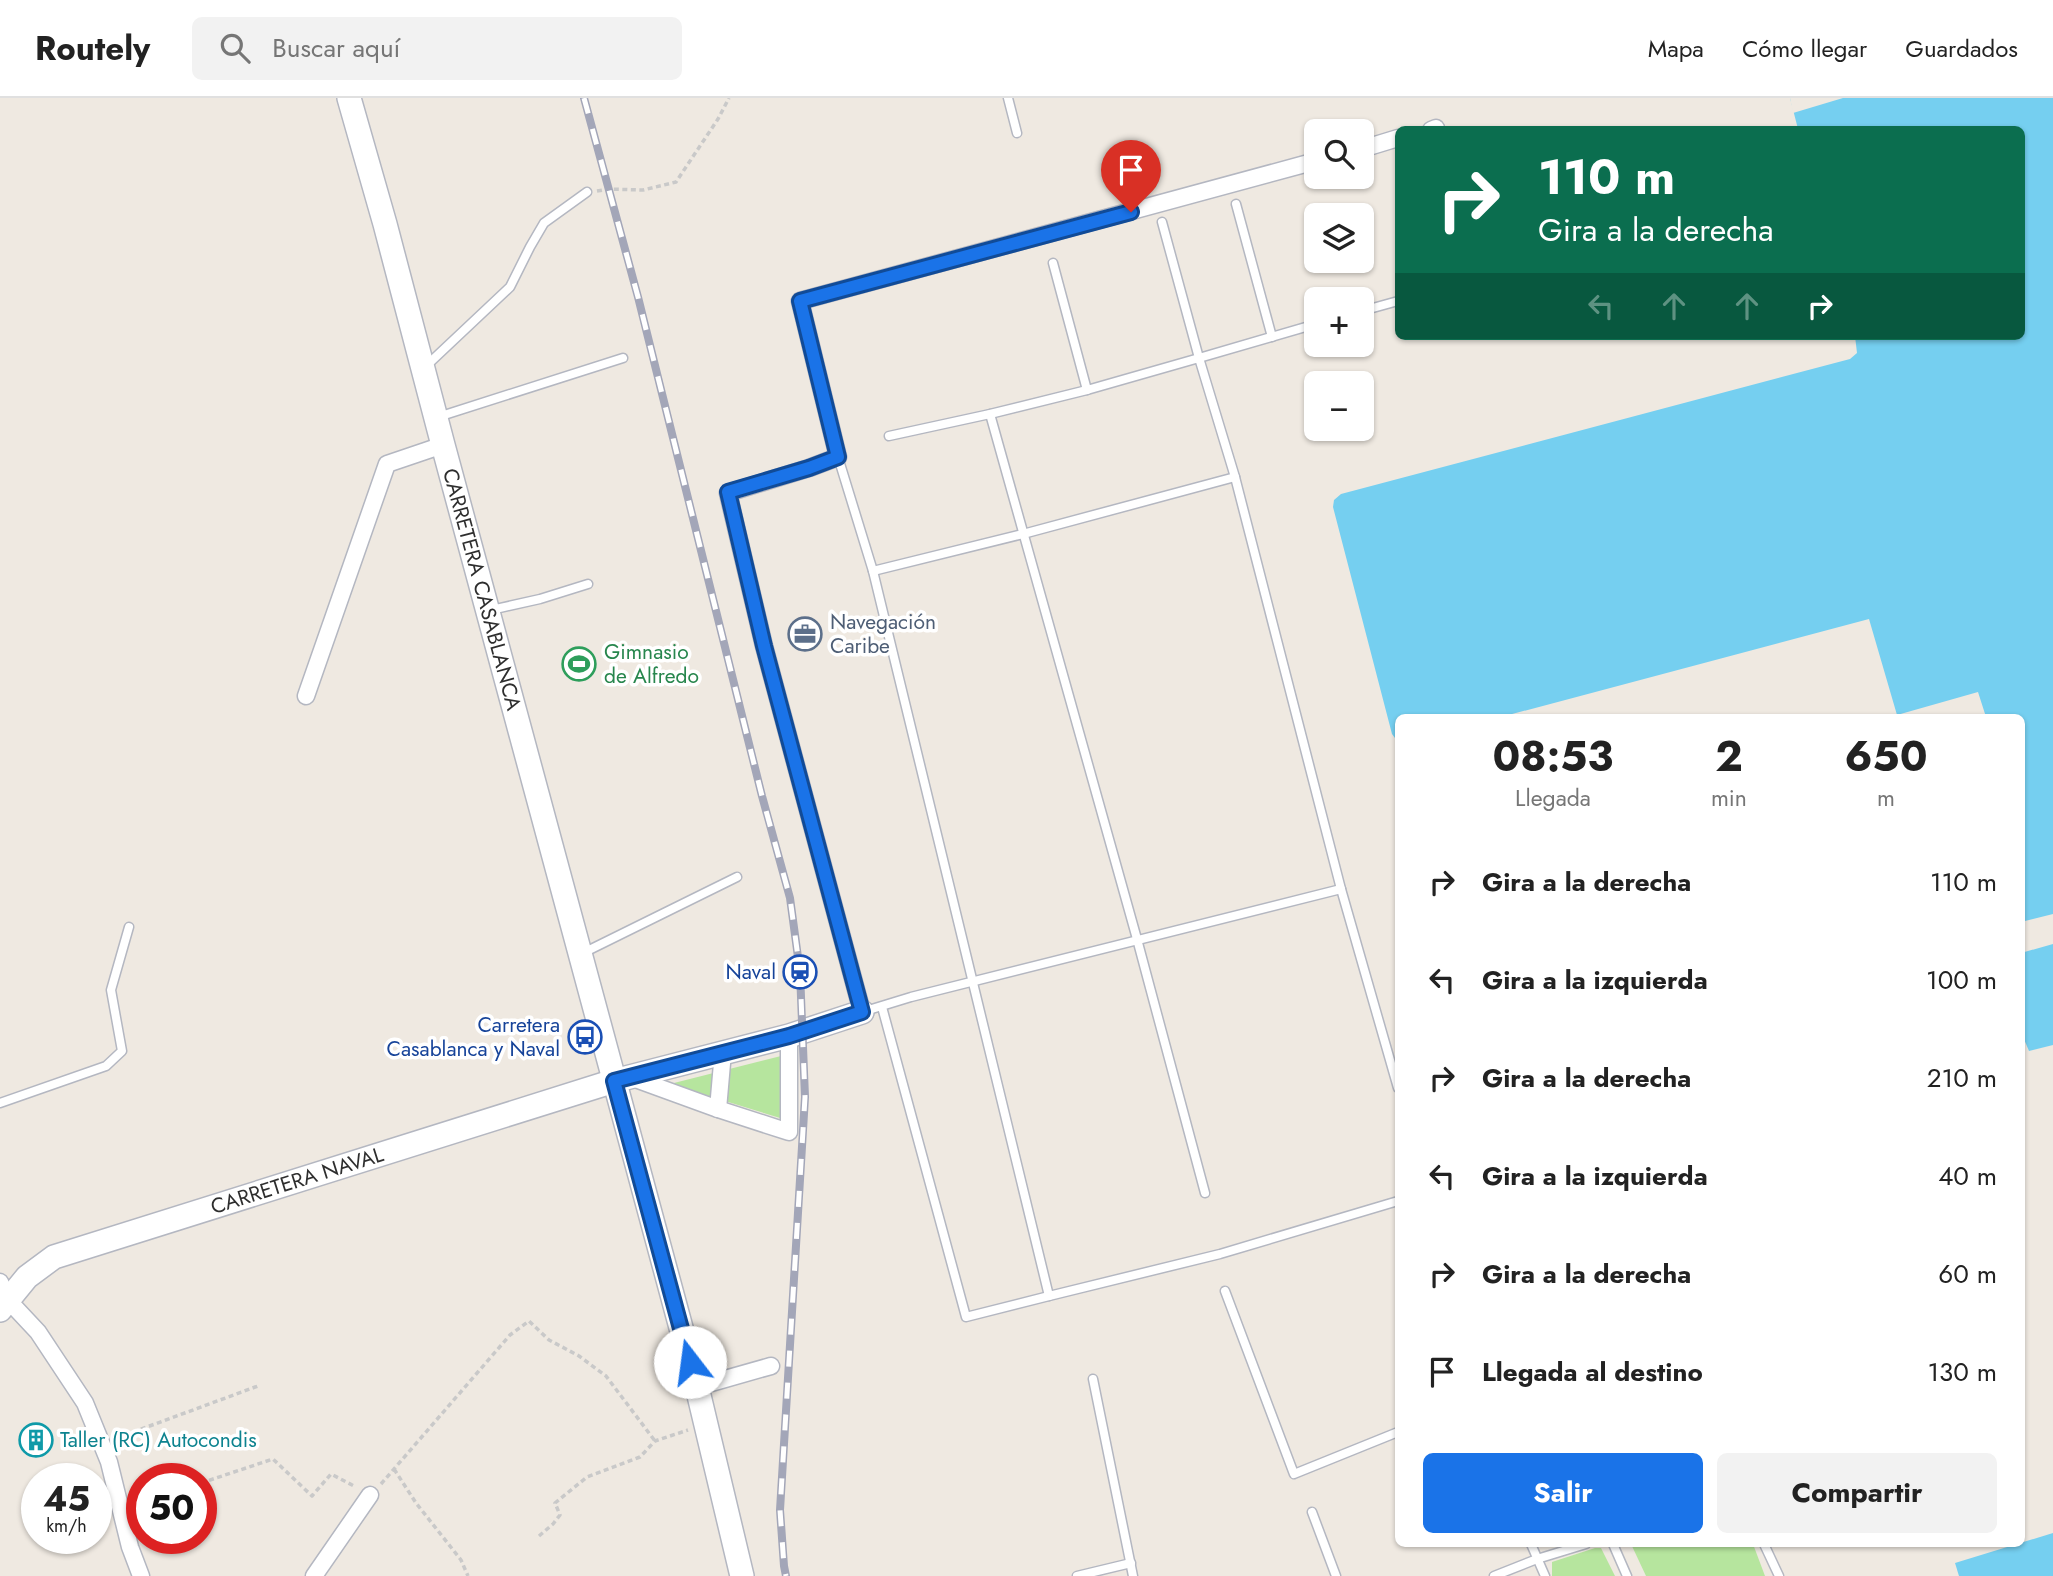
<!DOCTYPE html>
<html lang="es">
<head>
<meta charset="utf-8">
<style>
	:root { --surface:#fff; --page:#f2f2f2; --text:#222; --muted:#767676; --line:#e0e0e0; --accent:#1a73e8 }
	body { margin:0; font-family:Jost,sans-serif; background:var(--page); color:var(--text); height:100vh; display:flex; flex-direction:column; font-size:26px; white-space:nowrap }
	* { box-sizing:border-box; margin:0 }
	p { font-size:23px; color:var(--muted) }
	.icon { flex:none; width:38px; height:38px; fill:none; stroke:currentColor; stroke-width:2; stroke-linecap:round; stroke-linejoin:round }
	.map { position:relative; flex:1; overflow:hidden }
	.details { position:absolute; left:1395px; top:616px; width:630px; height:833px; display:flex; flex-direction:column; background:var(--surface); border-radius:10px; box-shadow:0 2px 5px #0004 }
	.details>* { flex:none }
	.banner { position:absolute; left:1395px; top:28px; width:630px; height:214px; border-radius:10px; box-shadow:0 2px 5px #0004; background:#0b6e4f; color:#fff; overflow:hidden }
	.buttons { position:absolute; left:1304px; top:21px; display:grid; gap:14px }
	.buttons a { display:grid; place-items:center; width:70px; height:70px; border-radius:10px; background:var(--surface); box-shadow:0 2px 5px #0004; font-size:35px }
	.speed { position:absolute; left:21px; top:1365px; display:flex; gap:14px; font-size:35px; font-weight:700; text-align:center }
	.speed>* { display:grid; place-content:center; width:91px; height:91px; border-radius:50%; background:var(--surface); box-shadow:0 2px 5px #0004; line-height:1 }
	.speed small { font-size:18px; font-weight:400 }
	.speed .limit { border:10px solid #d22; background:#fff; color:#111 }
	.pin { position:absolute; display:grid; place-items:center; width:60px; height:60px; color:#fff; margin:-72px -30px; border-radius:50% 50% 50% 0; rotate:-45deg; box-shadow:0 0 7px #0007 }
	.pin .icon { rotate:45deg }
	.me { position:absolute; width:77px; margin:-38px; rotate:345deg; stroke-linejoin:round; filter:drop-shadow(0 0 5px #0008) }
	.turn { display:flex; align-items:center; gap:24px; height:147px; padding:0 28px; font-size:32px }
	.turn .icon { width:91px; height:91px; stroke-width:2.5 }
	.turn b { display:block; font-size:49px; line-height:60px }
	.lanes { display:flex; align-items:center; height:66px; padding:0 28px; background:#0003; justify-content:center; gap:35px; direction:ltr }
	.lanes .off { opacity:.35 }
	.eta { display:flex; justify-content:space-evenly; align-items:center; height:119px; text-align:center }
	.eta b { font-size:42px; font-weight:700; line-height:49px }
	.action { display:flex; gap:14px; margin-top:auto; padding:14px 28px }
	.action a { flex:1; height:80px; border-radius:10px; background:var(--accent); color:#fff; font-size:28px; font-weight:700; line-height:80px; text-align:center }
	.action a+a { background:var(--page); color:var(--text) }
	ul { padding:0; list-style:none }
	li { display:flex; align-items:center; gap:21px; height:98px; padding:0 28px }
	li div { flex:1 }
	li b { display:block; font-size:26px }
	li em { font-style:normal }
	header { display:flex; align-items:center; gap:42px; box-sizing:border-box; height:98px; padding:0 35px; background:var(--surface); border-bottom:2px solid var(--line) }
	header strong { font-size:33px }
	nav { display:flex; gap:38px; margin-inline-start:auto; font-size:24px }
	.search { width:490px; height:63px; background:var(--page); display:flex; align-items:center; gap:18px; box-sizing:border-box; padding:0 24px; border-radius:10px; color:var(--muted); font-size:26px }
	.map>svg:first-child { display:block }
	.green { fill:#b6e59e }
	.water { fill:#75cff0 }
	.pier { fill:#efe9e1 }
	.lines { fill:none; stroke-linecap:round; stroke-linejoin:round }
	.lane-casing { stroke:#b4b7c1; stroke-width:11 }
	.street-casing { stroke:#b4b7c1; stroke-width:19 }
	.secondary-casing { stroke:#b4b7c1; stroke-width:26 }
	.path { stroke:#c9c9c9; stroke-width:3.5; stroke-dasharray:5 3.5; stroke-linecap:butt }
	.lane { stroke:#fff; stroke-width:8 }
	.street { stroke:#fff; stroke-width:16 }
	.secondary { stroke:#fff; stroke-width:23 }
	.rail-casing { stroke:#a3a6b8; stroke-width:8 }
	.rail { stroke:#fff; stroke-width:5; stroke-dasharray:16; stroke-linecap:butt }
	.route-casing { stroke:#114b97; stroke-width:18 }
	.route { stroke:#1a73e8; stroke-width:12 }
	.labels { text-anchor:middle; stroke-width:7; stroke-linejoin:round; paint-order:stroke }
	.street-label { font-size:21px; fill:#2e2e2e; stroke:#fff }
	.service-label { font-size:21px; fill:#4e5e75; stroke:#fff; text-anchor:start }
	.leisure-label { font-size:21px; fill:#27864d; stroke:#fff; text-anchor:start }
	.transit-label { font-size:21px; fill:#164399; stroke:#fff; text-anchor:end }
	.culture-label { font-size:21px; fill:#0d838f; stroke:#fff; text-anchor:start }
</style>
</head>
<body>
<header>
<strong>Routely</strong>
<div class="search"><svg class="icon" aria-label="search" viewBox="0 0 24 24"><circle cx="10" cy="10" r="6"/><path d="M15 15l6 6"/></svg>Buscar aquí</div>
<nav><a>Mapa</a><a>Cómo llegar</a><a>Guardados</a></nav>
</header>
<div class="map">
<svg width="2053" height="1478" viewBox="0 0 2053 1478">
	<rect width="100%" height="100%" fill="#efe9e1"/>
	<g class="green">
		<path d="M781,958L780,1020L670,986Z"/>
		<path d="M1631,1446H1753L1765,1478H1646Z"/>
		<path d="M1595,1450H1601L1615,1478H1552V1464Z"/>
	</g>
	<g class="water">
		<path d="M1790,0H2053V816L2021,824V620L1986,619L1978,594L1897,617L1869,521L1501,619L1398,620V644L1392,636L1333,409L1334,402L1341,396L1850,261L1857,255L1855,238H2021V32L1798,31Z"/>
		<path d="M2053,846V947L2029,953L2021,934V855Z"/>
		<path d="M2053,1435V1478H1959L1955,1465Z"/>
	</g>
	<path class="pier" d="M1790,0H1843L1793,15Z"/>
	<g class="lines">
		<defs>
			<g id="lane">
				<path d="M1008,0L1017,35"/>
				<path d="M1236,106L1272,239"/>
				<path d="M1162,124L1199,260L1316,226"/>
				<path d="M1362,213L1398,203"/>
				<path d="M425,269L510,189L530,149L544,125L587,94"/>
				<path d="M1087,292L1199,260L1235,379L1341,791L1398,990"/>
				<path d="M990,316L1137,841L1205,1095"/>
				<path d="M438,319L623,260"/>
				<path d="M889,338L990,316L1087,292L1053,165"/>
				<path d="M838,359L873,473L1049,1198L1220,1156L1398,1103"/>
				<path d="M873,473L1023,436L1235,379"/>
				<path d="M491,512L540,501L588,486"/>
				<path d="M583,855L737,779"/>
				<path d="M882,909L966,1219L1049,1198"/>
				<path d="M862,914L911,899L1341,791"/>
				<path d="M0,1005L106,968L122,953L111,892L129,829"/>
				<path d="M1225,1193L1294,1376L1398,1334"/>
				<path d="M1093,1281L1133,1478"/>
				<path d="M1312,1414L1336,1478"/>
				<path d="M1531,1446L1545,1478"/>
				<path d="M1613,1446L1627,1478"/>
				<path d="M1764,1446L1779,1478"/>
				<path d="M1077,1478L1131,1465"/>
				<path d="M1494,1478L1537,1461L1586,1446"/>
			</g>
			<g id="street">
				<path d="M1431,32L1436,30"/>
				<path d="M1362,51L1398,40"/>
				<path d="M306,598L387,366L443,347"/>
				<path d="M862,914L764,548L728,395L809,370L838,359L800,203L1316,63"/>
				<path d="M630,979L718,1011L789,1034V938"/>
				<path d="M718,1011L723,954"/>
				<path d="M0,1184L8,1202L38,1234L85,1305L109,1364L130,1449L141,1478"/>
				<path d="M697,1289L771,1268"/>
				<path d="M314,1478L370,1397"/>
			</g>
			<g id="secondary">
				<path id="s1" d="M349,0L385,126L443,347L697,1289L742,1478"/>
				<path id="s2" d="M0,1212L27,1179L54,1159L614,983L789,938L862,914"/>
			</g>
		</defs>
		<use href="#lane" class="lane-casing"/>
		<use href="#street" class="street-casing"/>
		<use href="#secondary" class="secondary-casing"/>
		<g class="path">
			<path d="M597,93L609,91L643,92L676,84L718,21L729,0"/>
			<path d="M117,1340L258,1288"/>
			<path d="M394,1371L416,1405L461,1462L468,1478"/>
			<path d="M201,1385L273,1361L312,1398L331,1376L356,1389"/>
			<path d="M381,1386L510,1237L529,1223L549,1242L579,1258L606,1278L655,1343"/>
			<path d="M539,1438L553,1426L560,1417L555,1405L587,1379L640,1359L655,1343L688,1332"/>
		</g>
		<use href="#lane" class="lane"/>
		<use href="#street" class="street"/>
		<use href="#secondary" class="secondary"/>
		<defs>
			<path id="rail" d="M584,0L638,199L762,698L790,800L800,874L805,999L780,1412L784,1468L786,1478"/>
		</defs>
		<use href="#rail" class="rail-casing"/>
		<use href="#rail" class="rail"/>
	</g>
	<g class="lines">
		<defs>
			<path id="route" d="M690,1264L614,983L789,938L862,914L764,548L728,394L809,370L838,359L800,203L1131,114"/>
		</defs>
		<use href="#route" class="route-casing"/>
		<use href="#route" class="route"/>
	</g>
	<defs>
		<symbol id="office-ring" viewBox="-11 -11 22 22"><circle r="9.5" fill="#fff" stroke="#5c6f8a" stroke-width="1.5"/><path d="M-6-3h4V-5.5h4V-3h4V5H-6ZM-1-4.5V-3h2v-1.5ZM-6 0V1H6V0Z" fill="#5c6f8a"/></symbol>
		<symbol id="stadium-ring" viewBox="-11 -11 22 22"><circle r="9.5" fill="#fff" stroke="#2e9e5b" stroke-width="1.5"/><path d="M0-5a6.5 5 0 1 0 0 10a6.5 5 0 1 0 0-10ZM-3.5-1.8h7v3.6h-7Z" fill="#2e9e5b"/></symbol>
		<symbol id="station-ring" viewBox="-11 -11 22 22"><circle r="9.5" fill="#fff" stroke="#1a4fb4" stroke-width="1.5"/><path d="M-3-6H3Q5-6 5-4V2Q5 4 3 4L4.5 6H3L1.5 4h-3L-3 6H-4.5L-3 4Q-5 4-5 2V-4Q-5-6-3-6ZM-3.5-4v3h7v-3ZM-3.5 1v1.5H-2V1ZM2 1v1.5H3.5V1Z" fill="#1a4fb4"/></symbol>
		<symbol id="bus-ring" viewBox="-11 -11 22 22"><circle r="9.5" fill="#fff" stroke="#1a4fb4" stroke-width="1.5"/><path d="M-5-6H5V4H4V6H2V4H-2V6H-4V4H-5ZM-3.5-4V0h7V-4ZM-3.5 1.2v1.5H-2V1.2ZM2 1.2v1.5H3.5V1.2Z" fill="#1a4fb4"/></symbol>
		<symbol id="building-ring" viewBox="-11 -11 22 22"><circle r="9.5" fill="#fff" stroke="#0f9aa8" stroke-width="1.5"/><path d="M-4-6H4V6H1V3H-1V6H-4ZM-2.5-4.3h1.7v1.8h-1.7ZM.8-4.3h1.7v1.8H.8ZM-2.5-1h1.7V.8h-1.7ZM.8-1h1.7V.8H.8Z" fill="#0f9aa8"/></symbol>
	</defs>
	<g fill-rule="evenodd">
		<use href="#office-ring" x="786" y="517" width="38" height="38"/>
		<use href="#stadium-ring" x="560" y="547" width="38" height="38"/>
		<use href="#station-ring" x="781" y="855" width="38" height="38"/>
		<use href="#bus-ring" x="566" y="920" width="38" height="38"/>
		<use href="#building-ring" x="17" y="1323" width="38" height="38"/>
	</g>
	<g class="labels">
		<g class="street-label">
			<text dy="7" stroke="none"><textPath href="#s1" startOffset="509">CARRETERA CASABLANCA</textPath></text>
			<text dy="7" stroke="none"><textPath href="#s2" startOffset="331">CARRETERA NAVAL</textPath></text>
		</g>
		<g class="service-label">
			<text x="830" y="531">Navegación<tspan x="830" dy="24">Caribe</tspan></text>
		</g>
		<g class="leisure-label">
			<text x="604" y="561">Gimnasio<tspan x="604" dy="24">de Alfredo</tspan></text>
		</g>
		<g class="transit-label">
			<text x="776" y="881">Naval</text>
			<text x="560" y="934">Carretera<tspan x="560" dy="24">Casablanca y Naval</tspan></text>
		</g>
		<g class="culture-label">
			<text x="60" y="1349">Taller (RC) Autocondis</text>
		</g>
	</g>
</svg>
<div class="buttons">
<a><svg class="icon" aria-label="search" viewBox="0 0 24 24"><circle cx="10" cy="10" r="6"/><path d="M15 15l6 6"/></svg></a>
<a><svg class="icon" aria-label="layers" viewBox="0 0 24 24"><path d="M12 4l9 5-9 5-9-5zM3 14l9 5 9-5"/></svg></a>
<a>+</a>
<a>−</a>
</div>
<div class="speed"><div>45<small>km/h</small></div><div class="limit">50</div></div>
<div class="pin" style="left:1131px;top:114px;background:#d93025"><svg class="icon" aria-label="arrive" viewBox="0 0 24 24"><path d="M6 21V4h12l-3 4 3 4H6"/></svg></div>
<svg class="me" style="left:690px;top:1264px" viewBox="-20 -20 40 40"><circle r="19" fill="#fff"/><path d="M0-13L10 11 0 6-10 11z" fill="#1a73e8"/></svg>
<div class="banner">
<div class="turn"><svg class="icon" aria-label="right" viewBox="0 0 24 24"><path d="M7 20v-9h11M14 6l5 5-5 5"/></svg><div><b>110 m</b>Gira a la derecha</div></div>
<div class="lanes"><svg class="icon off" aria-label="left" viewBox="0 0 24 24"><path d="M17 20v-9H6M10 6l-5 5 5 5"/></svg><svg class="icon off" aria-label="ahead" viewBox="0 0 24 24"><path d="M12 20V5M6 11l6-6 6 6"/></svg><svg class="icon off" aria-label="ahead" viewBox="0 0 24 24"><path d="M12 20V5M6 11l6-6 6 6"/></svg><svg class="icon" aria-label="right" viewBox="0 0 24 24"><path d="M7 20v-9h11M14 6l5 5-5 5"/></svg></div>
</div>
<section class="details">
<div class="eta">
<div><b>08:53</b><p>Llegada</p></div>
<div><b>2</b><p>min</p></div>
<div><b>650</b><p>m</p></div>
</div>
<ul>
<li><svg class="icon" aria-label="right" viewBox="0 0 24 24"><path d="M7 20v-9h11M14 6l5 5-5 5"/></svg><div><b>Gira a la derecha</b></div><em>110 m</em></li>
<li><svg class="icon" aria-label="left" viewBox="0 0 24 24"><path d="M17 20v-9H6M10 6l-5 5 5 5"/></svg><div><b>Gira a la izquierda</b></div><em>100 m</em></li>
<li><svg class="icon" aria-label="right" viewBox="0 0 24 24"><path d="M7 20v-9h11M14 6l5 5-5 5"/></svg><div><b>Gira a la derecha</b></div><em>210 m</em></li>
<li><svg class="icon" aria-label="left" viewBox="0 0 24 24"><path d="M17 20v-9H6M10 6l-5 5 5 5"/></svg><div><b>Gira a la izquierda</b></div><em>40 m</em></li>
<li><svg class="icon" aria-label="right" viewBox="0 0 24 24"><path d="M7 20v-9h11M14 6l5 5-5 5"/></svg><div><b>Gira a la derecha</b></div><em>60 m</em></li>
<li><svg class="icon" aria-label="arrive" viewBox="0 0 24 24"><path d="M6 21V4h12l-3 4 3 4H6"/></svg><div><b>Llegada al destino</b></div><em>130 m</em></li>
</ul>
<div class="action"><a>Salir</a><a>Compartir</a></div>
</section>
</div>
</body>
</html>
